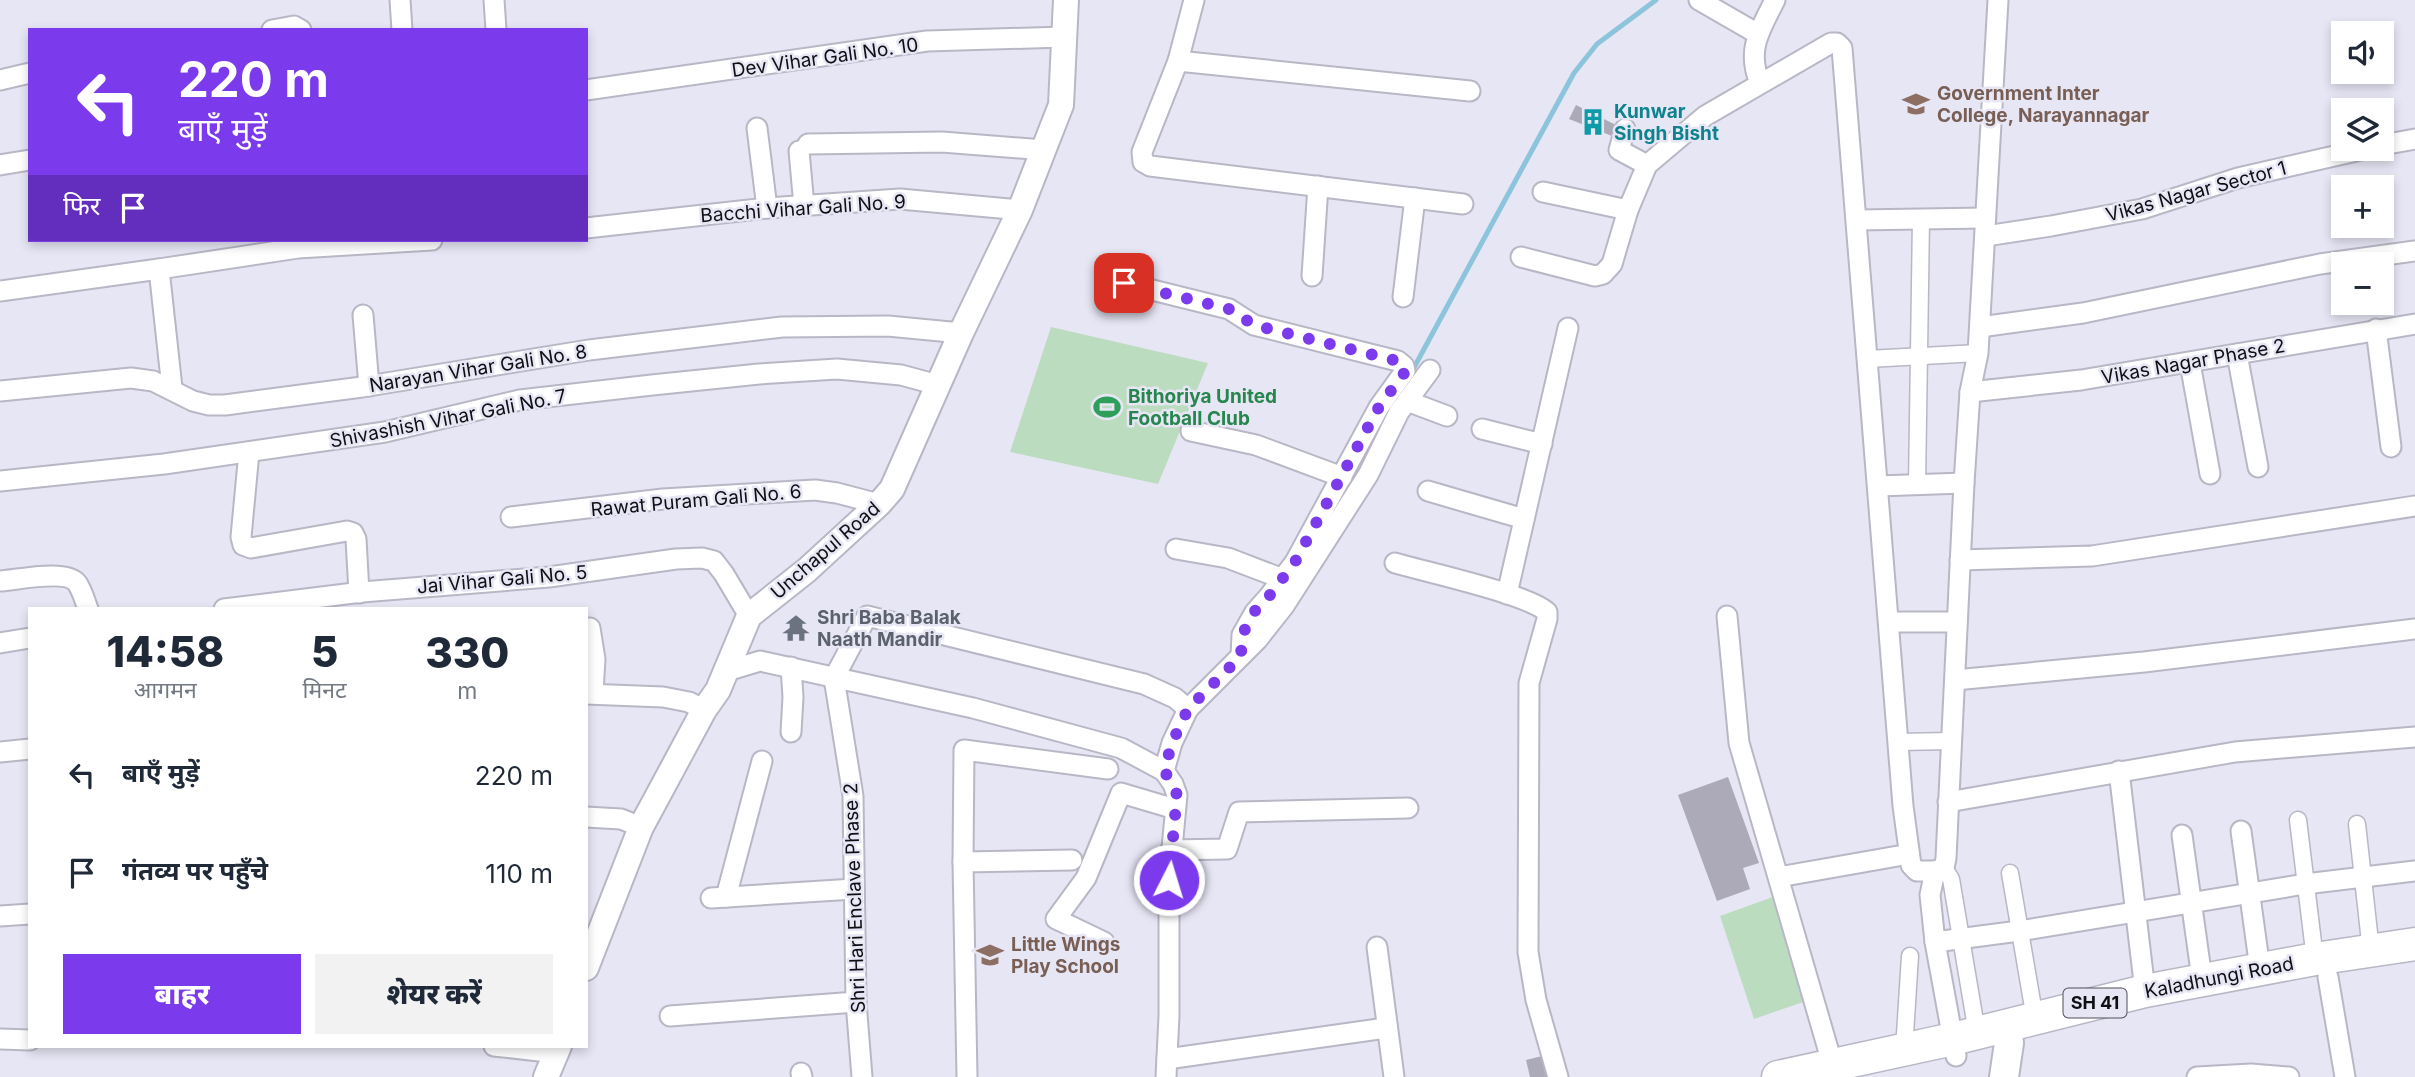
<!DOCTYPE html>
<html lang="hi">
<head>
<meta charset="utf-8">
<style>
	:root { --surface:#fff; --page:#f2f2f3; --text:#1f2937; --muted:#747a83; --accent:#7c3aed }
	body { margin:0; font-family:Inter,"Noto Sans Devanagari",sans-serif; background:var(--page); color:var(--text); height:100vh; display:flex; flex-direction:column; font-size:26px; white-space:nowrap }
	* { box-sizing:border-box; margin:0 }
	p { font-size:23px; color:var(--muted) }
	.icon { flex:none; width:38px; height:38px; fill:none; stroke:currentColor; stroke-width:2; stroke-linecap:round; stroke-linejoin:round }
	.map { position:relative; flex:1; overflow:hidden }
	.side { position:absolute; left:28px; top:607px; width:560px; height:441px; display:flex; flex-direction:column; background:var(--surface); border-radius:0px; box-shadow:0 4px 10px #0003 }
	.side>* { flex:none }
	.banner { position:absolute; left:28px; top:28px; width:560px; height:214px; border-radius:0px; box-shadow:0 4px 10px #0003; background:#7c3aed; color:#fff; overflow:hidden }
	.controls { position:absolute; left:2331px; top:21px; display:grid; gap:14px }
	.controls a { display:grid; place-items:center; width:63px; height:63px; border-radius:0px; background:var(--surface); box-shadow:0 4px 10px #0003; font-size:35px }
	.pin { position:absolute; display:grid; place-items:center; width:60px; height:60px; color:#fff; margin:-30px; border-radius:14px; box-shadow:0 4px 10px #0006 }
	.me { position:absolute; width:77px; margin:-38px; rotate:5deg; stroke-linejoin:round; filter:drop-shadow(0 0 5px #0008) }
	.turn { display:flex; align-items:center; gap:24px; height:147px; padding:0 35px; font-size:32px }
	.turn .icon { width:91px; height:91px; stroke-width:2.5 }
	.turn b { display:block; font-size:49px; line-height:60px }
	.then { display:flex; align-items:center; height:66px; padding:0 35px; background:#0003; gap:14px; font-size:26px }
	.eta { display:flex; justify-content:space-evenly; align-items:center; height:119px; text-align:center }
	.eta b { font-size:42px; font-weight:800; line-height:49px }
	.primary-button { display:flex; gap:14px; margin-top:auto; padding:14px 35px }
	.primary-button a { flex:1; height:80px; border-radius:0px; background:var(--accent); color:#fff; font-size:28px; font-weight:800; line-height:80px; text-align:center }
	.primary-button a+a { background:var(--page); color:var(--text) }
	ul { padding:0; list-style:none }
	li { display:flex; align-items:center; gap:21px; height:98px; padding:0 35px }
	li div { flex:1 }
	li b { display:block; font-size:26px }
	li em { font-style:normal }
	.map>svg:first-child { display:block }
	.green { fill:#bcdcbf }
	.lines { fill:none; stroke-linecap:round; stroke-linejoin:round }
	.stream { stroke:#8cc4dc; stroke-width:5 }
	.building { fill:#acaab8 }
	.pedestrian-casing { stroke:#b8b7c5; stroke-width:19 }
	.minor-casing { stroke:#b8b7c5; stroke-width:23 }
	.tertiary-casing { stroke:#b8b7c5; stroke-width:28 }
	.secondary-casing { stroke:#b8b7c5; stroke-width:32 }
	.primary-casing { stroke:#b8b7c5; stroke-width:35 }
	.pedestrian { stroke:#fff; stroke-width:16 }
	.minor { stroke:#fff; stroke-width:19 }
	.tertiary { stroke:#fff; stroke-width:24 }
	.secondary { stroke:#fff; stroke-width:28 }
	.primary { stroke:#fff; stroke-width:32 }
	.route { stroke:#7c3aed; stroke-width:12; stroke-dasharray:0 21.6 }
	.labels { text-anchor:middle; stroke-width:5; stroke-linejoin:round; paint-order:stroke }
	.shield { fill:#e7e6f5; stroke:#4f4f57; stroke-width:2 }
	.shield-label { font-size:18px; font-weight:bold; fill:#0e0e13 }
	.street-label { font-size:19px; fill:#0e0e13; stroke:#e7e6f5 }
	.education-label { font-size:19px; font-weight:bold; fill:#785e54; stroke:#e7e6f5; text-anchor:start }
	.culture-label { font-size:19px; font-weight:bold; fill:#0d838f; stroke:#e7e6f5; text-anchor:start }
	.leisure-label { font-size:19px; font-weight:bold; fill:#27864d; stroke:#e7e6f5; text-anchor:start }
	.worship-label { font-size:19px; font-weight:bold; fill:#5b616d; stroke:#e7e6f5; text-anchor:start }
</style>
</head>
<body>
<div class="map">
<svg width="2415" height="1077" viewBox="0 0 2415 1077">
	<rect width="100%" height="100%" fill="#e7e6f5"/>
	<g class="green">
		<path d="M1051,327L1208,363L1158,484L1010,452Z"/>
		<path d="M1773,897L1806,1001L1754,1019L1720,916Z"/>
	</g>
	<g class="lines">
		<g class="stream">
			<path d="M1411,373L1574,73L1597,44L1656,0"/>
			<path d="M1361,461L1389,412"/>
		</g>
	</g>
	<g class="building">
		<path d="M1576,105L1616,125L1612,136L1569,119Z"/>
		<path d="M1728,777L1759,863L1743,868L1750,889L1717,901L1678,795Z"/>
		<path d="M1546,1055L1551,1077H1530L1526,1060Z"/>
	</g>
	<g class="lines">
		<defs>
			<g id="pedestrian">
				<path d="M1868,359L1978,353"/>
				<path d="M1917,485L1921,219"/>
				<path d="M1897,742L1952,741"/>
				<path d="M2298,820L2315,959"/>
				<path d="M2357,824L2371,951"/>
				<path d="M1944,868L1951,879L1977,1033"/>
				<path d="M2010,873L2035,1019"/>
				<path d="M1904,1050L1910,956"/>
			</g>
			<g id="minor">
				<path d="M400,0L402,30"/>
				<path d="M494,0L496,30"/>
				<path d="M1194,0L1178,61L1142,152L1143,162L1150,166L1463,204"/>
				<path d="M1699,0L1758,34"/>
				<path d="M272,30L294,26L301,30"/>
				<path d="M1178,61L1470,91"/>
				<path d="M0,80L30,73"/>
				<path d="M1760,83C1746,50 1760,30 1775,0"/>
				<path d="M586,90L927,41L1064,37"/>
				<path d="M757,128L767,208"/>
				<path d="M1625,129L1619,150L1647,165"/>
				<path d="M808,144L942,142L1044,150"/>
				<path d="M2382,145L2415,139"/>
				<path d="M799,151L804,206"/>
				<path d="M0,165L30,160"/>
				<path d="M1543,192L1628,210"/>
				<path d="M1857,220L1985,218"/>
				<path d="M586,228L767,208L900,199L1020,210"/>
				<path d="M1986,236L2051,226L2142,209L2238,178L2365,149"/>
				<path d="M1521,257L1595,276L1603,274L1612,264L1628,210L1647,165L1705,116L1831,43H1837L1842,48L1903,806L1911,865L1917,871H1935"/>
				<path d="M159,269L298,248L432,240"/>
				<path d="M1312,276L1318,186"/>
				<path d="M1124,283L1229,309L1254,325L1398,361L1404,366L1405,371L1379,407L1295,562L1270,595L1255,612L1242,635L1241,656L1188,709L1172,743L1164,771L1173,784L1177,795L1169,880V1016L1166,1077"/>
				<path d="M0,291L159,269L172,388"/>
				<path d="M1403,297L1415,198"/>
				<path d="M363,315L369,386"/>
				<path d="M1980,327L2083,313L2320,264L2415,251"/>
				<path d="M2376,329L2391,447"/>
				<path d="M2237,354L2258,467"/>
				<path d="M2190,363L2210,474"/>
				<path d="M0,391L131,378L153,381L193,401L209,405H225L362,387L589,350L782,327L888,326L961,333"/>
				<path d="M1970,392L2081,380L2415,324"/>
				<path d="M1407,401L1447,416"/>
				<path d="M1482,429L1542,444"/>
				<path d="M1191,431L1256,445L1342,477"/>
				<path d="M249,452L241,537L243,545L251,548L347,531L353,533L356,539L359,593"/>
				<path d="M0,481L164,464L385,432L520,400L652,385L759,374L837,369L901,375L938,385"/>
				<path d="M1878,486L1964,483"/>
				<path d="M1428,491L1524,519"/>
				<path d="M511,517L663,499L815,490L837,493L879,504"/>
				<path d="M1176,549L1228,558L1283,579"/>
				<path d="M1960,560L2092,556L2415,506"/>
				<path d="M1395,563C1426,572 1527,594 1547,612V619L1529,683L1528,952L1536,1000L1558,1077"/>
				<path d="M0,581C17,580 66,569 77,583C82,590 85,601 88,609"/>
				<path d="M1507,594L1568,328"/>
				<path d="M224,609L362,592L549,577L676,559L702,558L714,561L724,574L749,616"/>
				<path d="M1727,616L1739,743L1835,1073"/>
				<path d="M1889,622H1957"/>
				<path d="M590,628L595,659L593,693"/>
				<path d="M0,643L30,638"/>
				<path d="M1241,656L1258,639L1284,606L1368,475L1399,412L1430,370"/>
				<path d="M727,671L760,661L973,708L1121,748L1164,771"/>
				<path d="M1955,680L2144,662L2415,629"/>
				<path d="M586,694L663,697L689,702L704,710"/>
				<path d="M791,732L793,697L791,667"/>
				<path d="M0,752L30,749"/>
				<path d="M2119,771L2145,991"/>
				<path d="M1948,802L2235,752L2415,737"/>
				<path d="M586,817L621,819L641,827"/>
				<path d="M2241,831L2260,969"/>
				<path d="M2182,835L2202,979"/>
				<path d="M1171,850L1227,849L1239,812L1408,808"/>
				<path d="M963,862L1072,860"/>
				<path d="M1779,877L1898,856"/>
				<path d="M726,897L762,761"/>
				<path d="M711,898L854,889"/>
				<path d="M0,916L30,914"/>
				<path d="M1104,942L1056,919L1086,878L1121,793L1175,809"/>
				<path d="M1935,942L2019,931L2305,884L2415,871"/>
				<path d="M1377,947L1394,1077"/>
				<path d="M2328,977L2345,1077"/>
				<path d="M670,1016L856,1002"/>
				<path d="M0,1039L30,1040"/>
				<path d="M494,1046L557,1053"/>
				<path d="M1956,1056L1935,942L1930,895L1935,871L1944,868L1946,858L1964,483L1970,392L1978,353L1998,0"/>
				<path d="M1167,1059L1386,1028"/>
				<path d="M801,1073L802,1077"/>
				<path d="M862,1077L856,1002L853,796L834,678L867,616L1144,684L1175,698L1188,709"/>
				<path d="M967,1077L963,862L964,750L1108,769"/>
				<path d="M2197,1077L2251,1074L2289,1077"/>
			</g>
			<g id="tertiary">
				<path d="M586,968L641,827L704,710L718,690L749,616L807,570L879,504L892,489L961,333L1020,210L1061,105L1066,0"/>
				<path d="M546,1077L559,1046"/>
			</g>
			<path id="secondary" d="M2004,1077L2009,1043L2007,1026"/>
			<path id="primary" d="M1778,1077L1953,1039L2145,991L2315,959L2415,944"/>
		</defs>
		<use href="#pedestrian" class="pedestrian-casing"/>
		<use href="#minor" class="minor-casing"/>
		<use href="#tertiary" class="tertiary-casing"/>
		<use href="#secondary" class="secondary-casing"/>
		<use href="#primary" class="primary-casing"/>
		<use href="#pedestrian" class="pedestrian"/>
		<use href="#minor" class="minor"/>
		<use href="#tertiary" class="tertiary"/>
		<use href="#secondary" class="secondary"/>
		<use href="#primary" class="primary"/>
	</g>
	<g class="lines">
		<path class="route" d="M1124,283L1229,309L1254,325L1398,361L1404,366L1405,372L1379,407L1295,562L1270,595L1255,611L1242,635L1241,656L1188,709L1172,743L1164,771L1173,784L1177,795L1169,880"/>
	</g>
	<defs>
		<symbol id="school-bare" viewBox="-9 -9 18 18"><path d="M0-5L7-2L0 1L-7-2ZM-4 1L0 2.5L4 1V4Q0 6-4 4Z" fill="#8d6e63" stroke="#e7e6f5" stroke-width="2.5" paint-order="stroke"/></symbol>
		<symbol id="building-bare" viewBox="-9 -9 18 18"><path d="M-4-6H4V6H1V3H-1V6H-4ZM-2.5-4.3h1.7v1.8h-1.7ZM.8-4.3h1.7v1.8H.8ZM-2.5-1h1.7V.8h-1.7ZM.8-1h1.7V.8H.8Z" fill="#0f9aa8" stroke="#e7e6f5" stroke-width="2.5" paint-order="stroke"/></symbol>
		<symbol id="stadium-bare" viewBox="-9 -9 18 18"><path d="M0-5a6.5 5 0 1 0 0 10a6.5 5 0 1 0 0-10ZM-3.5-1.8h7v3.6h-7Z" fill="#2e9e5b" stroke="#e7e6f5" stroke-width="2.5" paint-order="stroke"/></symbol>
		<symbol id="temple-bare" viewBox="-9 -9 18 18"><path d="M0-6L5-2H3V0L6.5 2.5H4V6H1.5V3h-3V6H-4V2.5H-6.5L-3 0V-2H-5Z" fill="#6b7280" stroke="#e7e6f5" stroke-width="2.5" paint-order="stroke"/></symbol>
	</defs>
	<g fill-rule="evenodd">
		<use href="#school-bare" x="1897" y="85" width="38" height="38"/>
		<use href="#building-bare" x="1574" y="103" width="38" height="38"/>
		<use href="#stadium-bare" x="1088" y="388" width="38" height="38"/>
		<use href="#temple-bare" x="777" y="609" width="38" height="38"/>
		<use href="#school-bare" x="971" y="936" width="38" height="38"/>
	</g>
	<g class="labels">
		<rect class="shield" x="2063.5" y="988.5" width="63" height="29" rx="5"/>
		<g class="shield-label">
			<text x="2095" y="1009">SH 41</text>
		</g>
		<g class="street-label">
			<text transform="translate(825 57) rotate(-8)" y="7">Dev Vihar Gali No. 10</text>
			<text transform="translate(2196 191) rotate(-15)" y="7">Vikas Nagar Sector 1</text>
			<text transform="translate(803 208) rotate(-4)" y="7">Bacchi Vihar Gali No. 9</text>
			<text transform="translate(2193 361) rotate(-10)" y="7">Vikas Nagar Phase 2</text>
			<text transform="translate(478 368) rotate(-9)" y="7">Narayan Vihar Gali No. 8</text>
			<text transform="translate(448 418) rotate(-11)" y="7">Shivashish Vihar Gali No. 7</text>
			<text transform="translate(696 500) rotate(-5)" y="7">Rawat Puram Gali No. 6</text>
			<text transform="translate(825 550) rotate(-41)" y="7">Unchapul Road</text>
			<text transform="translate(502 579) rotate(-5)" y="7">Jai Vihar Gali No. 5</text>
			<text transform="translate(854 898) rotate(-92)" y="7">Shri Hari Enclave Phase 2</text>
			<text transform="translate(2219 977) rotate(-11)" y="7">Kaladhungi Road</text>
		</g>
		<g class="education-label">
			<text x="1937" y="100">Government Inter<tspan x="1937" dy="22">College, Narayannagar</tspan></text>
			<text x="1011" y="951">Little Wings<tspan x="1011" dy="22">Play School</tspan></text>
		</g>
		<g class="culture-label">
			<text x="1614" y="118">Kunwar<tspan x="1614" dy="22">Singh Bisht</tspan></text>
		</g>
		<g class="leisure-label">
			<text x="1128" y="403">Bithoriya United<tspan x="1128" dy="22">Football Club</tspan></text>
		</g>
		<g class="worship-label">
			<text x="817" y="624">Shri Baba Balak<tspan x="817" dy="22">Naath Mandir</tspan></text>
		</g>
	</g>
</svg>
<div class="controls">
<a><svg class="icon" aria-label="sound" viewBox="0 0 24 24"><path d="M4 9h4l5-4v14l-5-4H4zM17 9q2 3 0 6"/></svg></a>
<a><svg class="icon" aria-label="layers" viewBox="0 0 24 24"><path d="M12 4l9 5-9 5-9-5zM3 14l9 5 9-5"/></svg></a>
<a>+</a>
<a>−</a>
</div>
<div class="pin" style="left:1124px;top:283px;background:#d93025"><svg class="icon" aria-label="arrive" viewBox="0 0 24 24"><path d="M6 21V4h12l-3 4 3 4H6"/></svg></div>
<svg class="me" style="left:1169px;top:880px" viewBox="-20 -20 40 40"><circle r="17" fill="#7c3aed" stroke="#fff" stroke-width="3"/><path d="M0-11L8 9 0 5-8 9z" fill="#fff"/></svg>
<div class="banner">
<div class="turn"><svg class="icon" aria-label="left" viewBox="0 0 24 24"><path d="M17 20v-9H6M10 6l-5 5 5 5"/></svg><div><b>220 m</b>बाएँ मुड़ें</div></div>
<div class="then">फिर<svg class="icon" aria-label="arrive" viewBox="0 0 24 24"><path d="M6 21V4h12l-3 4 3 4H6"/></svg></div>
</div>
<section class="side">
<div class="eta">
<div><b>14:58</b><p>आगमन</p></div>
<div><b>5</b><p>मिनट</p></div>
<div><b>330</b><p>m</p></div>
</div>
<ul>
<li><svg class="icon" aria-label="left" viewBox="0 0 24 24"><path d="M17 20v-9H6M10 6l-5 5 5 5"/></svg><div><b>बाएँ मुड़ें</b></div><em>220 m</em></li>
<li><svg class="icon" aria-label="arrive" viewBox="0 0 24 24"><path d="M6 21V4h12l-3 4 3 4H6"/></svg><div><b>गंतव्य पर पहुँचे</b></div><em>110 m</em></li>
</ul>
<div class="primary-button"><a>बाहर</a><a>शेयर करें</a></div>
</section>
</div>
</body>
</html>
